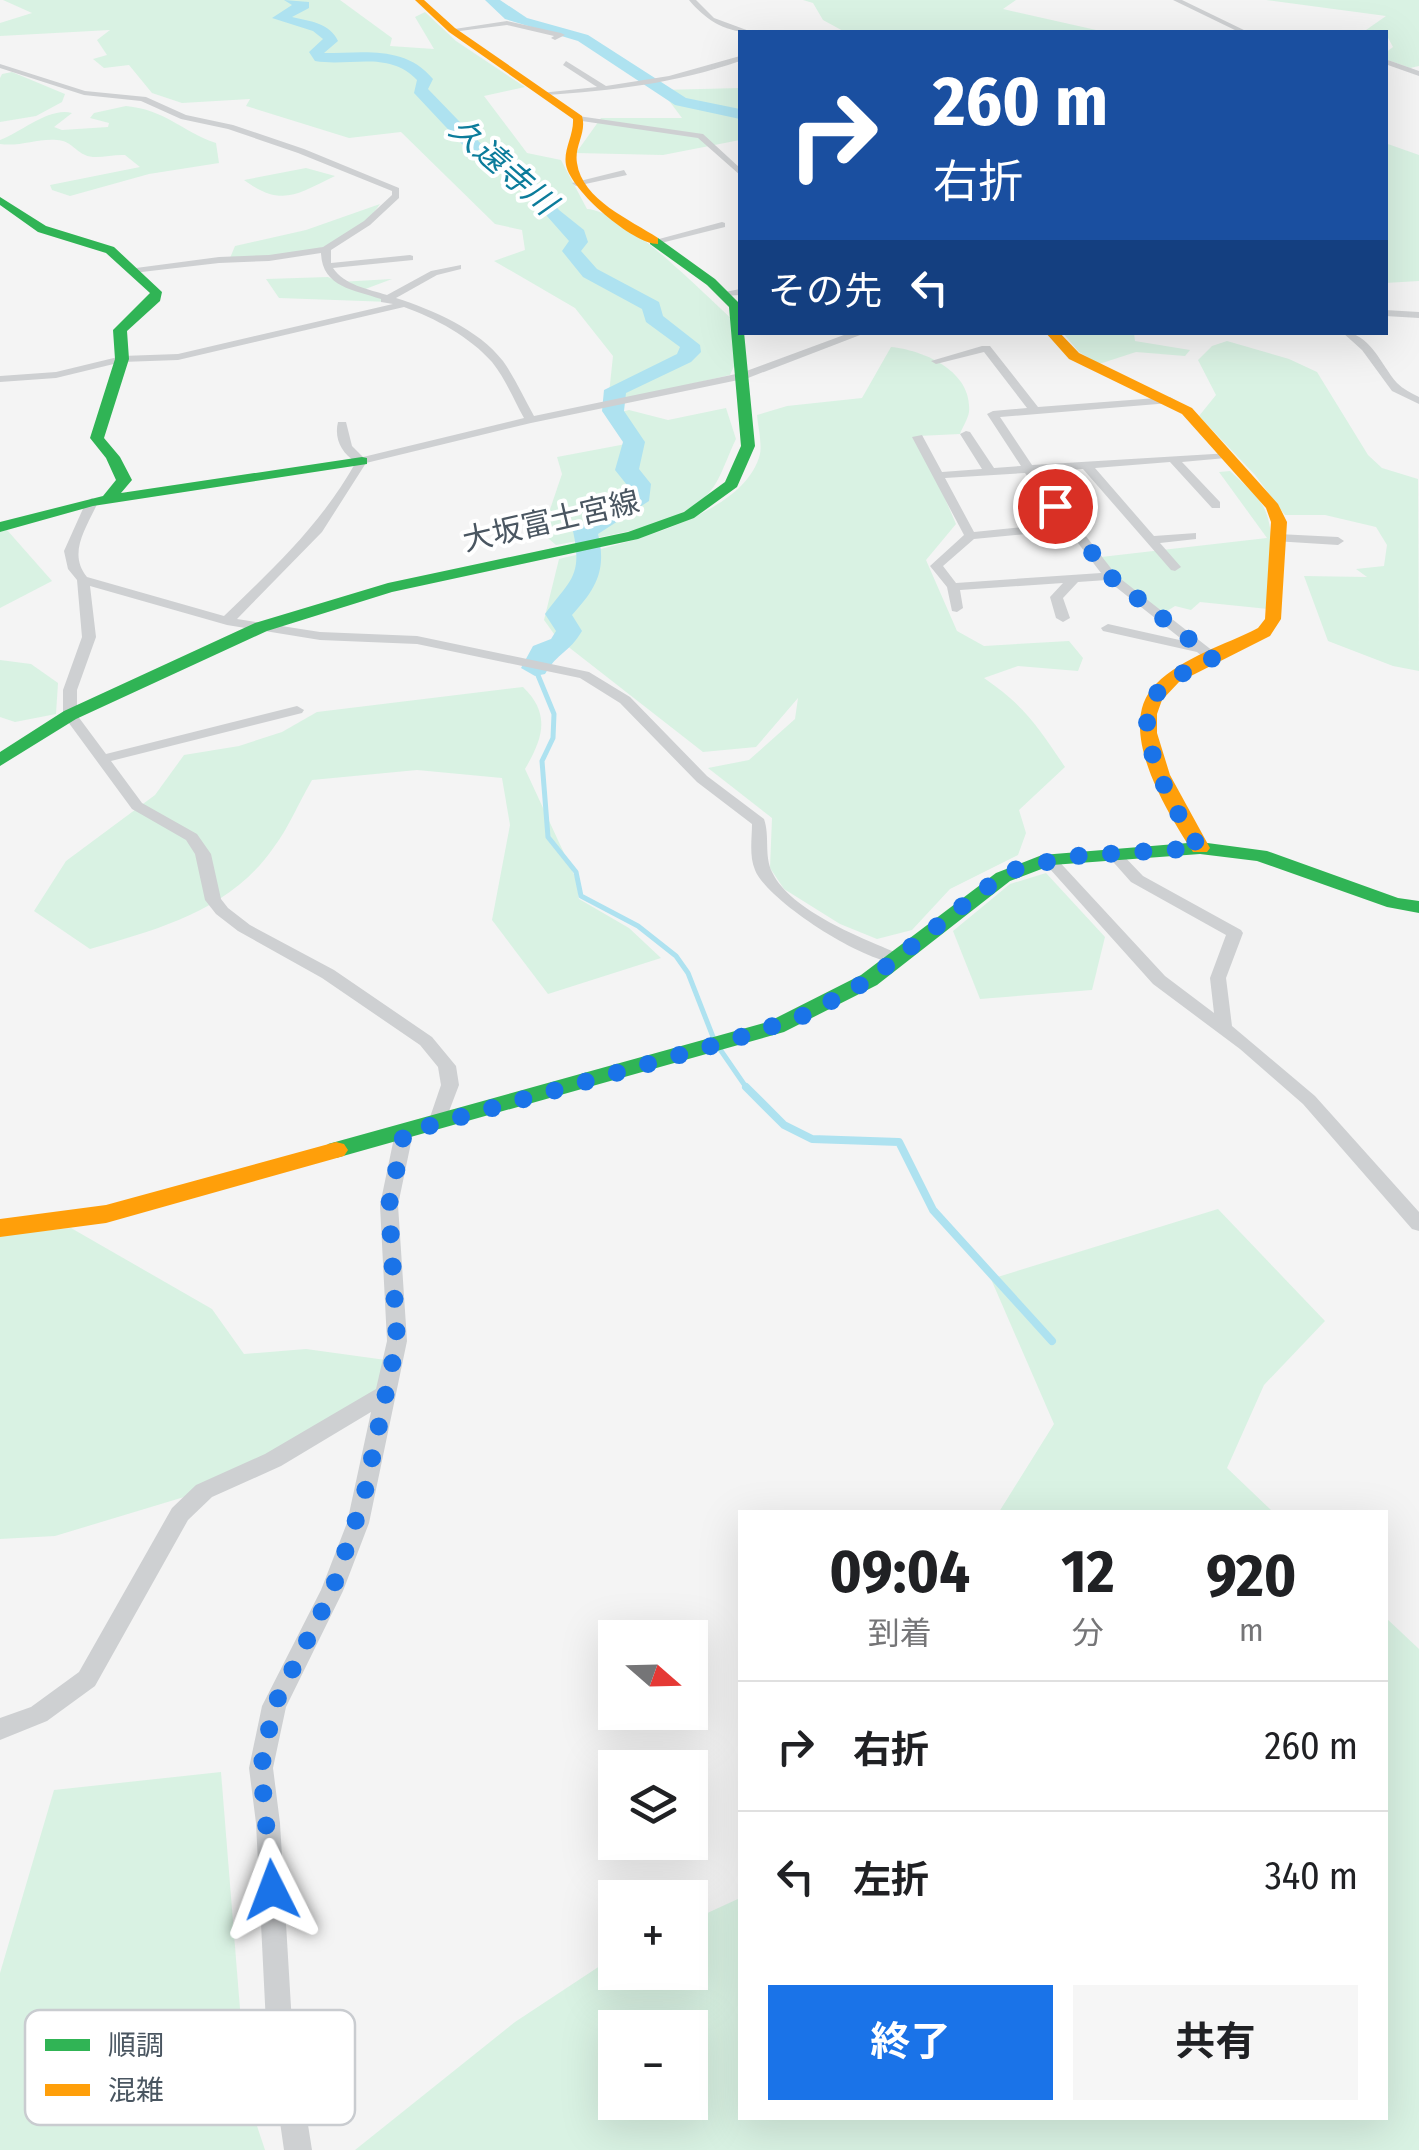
<!DOCTYPE html>
<html lang="ja">
<head>
<meta charset="utf-8">
<style>
	:root { --surface:#fff; --page:#f6f6f6; --text:#202124; --muted:#757577; --line:#e0e0e0; --accent:#1a73e8 }
	body { margin:0; font-family:"Fira Sans Condensed","Noto Sans JP",sans-serif; background:var(--page); color:var(--text); height:100vh; display:flex; flex-direction:column; font-size:38px; white-space:nowrap }
	* { box-sizing:border-box; margin:0 }
	p { font-size:32px; color:var(--muted) }
	.icon { flex:none; width:55px; height:55px; fill:none; stroke:currentColor; stroke-width:2; stroke-linecap:round; stroke-linejoin:round }
	.map { position:relative; flex:1; overflow:hidden }
	.panel { position:absolute; left:738px; top:1510px; width:650px; height:610px; display:flex; flex-direction:column; background:var(--surface); border-radius:0px; box-shadow:0 10px 40px #0002 }
	.panel>* { flex:none }
	.banner { position:absolute; left:738px; top:30px; width:650px; height:305px; border-radius:0px; box-shadow:0 10px 40px #0002; background:#1a4fa0; color:#fff; overflow:hidden }
	.needle { width:65px; rotate:110deg }
	.fabs { position:absolute; left:598px; top:1620px; display:grid; gap:20px }
	.fabs a { display:grid; place-items:center; width:110px; height:110px; border-radius:0px; background:var(--surface); box-shadow:0 10px 40px #0002; font-size:50px }
	.pin { position:absolute; display:grid; place-items:center; width:85px; height:85px; color:#fff; margin:-42px; border:5px solid #fff; border-radius:50%; box-shadow:0 2px 10px #0007 }
	.me { position:absolute; width:110px; margin:-55px; rotate:357deg; stroke-linejoin:round; filter:drop-shadow(0 0 8px #0008) }
	.turn { display:flex; align-items:center; gap:35px; height:210px; padding:0 30px; font-size:45px }
	.turn .icon { width:130px; height:130px; stroke-width:2.5 }
	.turn b { display:block; font-size:70px; line-height:85px }
	.then { display:flex; align-items:center; height:95px; padding:0 30px; background:#0003; gap:20px; font-size:38px }
	.eta { display:flex; justify-content:space-evenly; align-items:center; height:170px; text-align:center }
	.eta b { font-size:60px; font-weight:700; line-height:70px }
	.cta { display:flex; gap:20px; margin-top:auto; padding:20px 30px }
	.cta a { flex:1; height:115px; border-radius:0px; background:var(--accent); color:#fff; font-size:40px; font-weight:700; line-height:115px; text-align:center }
	.cta a+a { background:var(--page); color:var(--text) }
	ul { padding:0; list-style:none }
	li { display:flex; align-items:center; gap:30px; height:130px; padding:0 30px; border-top:2px solid var(--line) }
	li div { flex:1 }
	li b { display:block; font-size:38px }
	li em { font-style:normal }
	.map>svg:first-child { display:block }
	.green { fill:#d9f2e3; fill-rule:evenodd }
	.lines { fill:none; stroke-linecap:round; stroke-linejoin:round }
	.stream-far1 { stroke:#aee2f0; stroke-width:5 }
	.stream { stroke:#aee2f0; stroke-width:8 }
	.river { fill:#aee2f0; fill-rule:evenodd }
	.street { fill:#ced0d2; fill-rule:evenodd }
	.fast { fill:#30b455; fill-rule:evenodd }
	.slow { fill:#ff9f0a; fill-rule:evenodd }
	.route { stroke:#1a73e8; stroke-width:18; stroke-dasharray:0 32.4 }
	.labels { text-anchor:middle; stroke-width:8; stroke-linejoin:round; paint-order:stroke }
	.far-street-label { font-size:30px; fill:#4a5661; stroke:#fff }
	.far-water-label { font-size:32px; font-style:italic; fill:#0c7c9b; stroke:#fff }
	.key { fill:#fff; stroke:#c9ccd0; stroke-width:2.5 }
	.key-label { font-size:28px; fill:#4a5661 }
</style>
</head>
<body>
<div class="map">
<svg width="1419" height="2150" viewBox="0 0 1419 2150">
	<rect width="100%" height="100%" fill="#f4f4f4"/>
	<g class="green">
		<path d="M3,0H340L392,38L390,46L434,49L415,17L425,12L456,41L525,87L484,96L527,153L561,160L587,209C622,210 703,293 732,319L735,364L730,375L608,403L613,356L575,308L494,261L525,250L522,230L495,224L401,132L349,138L246,106L250,99L182,103L152,93L129,65L104,68L93,59L107,55L97,40L110,30L0,36V23L32,13Z"/>
		<path d="M803,0H1016L1003,9L1105,32H845L823,20L813,3Z"/>
		<path d="M1266,0H1419V66L1410,68L1385,59V53L1393,47L1385,32L1366,30L1386,16Z"/>
		<path d="M12,72L65,94L62,102L36,116L0,122V78L2,74Z"/>
		<path d="M740,88V140L663,155L576,153L601,118H682L661,90Z"/>
		<path d="M126,106C166,110 181,131 216,143L219,163L149,174L70,196L52,190L50,185L140,167L125,155C113,154 95,160 85,155C74,150 71,141 57,140C38,138 20,147 0,144V140C22,132 49,107 72,113L54,127L62,130L108,127L109,123L90,118L94,113Z"/>
		<path d="M1385,143L1419,155V281L1385,283Z"/>
		<path d="M306,168L335,176C296,195 281,207 244,180Z"/>
		<path d="M380,204C346,254 286,259 230,258L235,246L306,230Z"/>
		<path d="M328,277L339,282L392,279L360,291L391,302L279,298L266,279Z"/>
		<path d="M1063,333H1134L1135,341L1190,350L1185,356L1136,352L1099,364L1079,352Z"/>
		<path d="M1227,341L1289,359L1317,372L1368,455L1382,468L1418,479L1419,671L1393,666L1328,641L1304,576L1367,577L1356,569L1384,566L1387,545L1376,527L1325,515H1285L1255,475L1199,416L1216,395L1198,360L1212,346Z"/>
		<path d="M891,347C923,350 973,371 969,412C968,419 962,428 960,434L918,436L956,524L926,560L957,631L984,646L1069,641L1083,658L1078,671L1018,666L984,678C1026,707 1037,726 1065,767L1019,810L1026,833L1018,855L950,889L912,930L877,939L840,924L784,889L770,868L772,818L708,768L749,760L795,719L798,698L756,747L703,752L557,638L544,620L559,559C613,546 744,519 760,454C762,443 758,426 757,415L787,406L862,398Z"/>
		<path d="M726,408L736,439C729,453 724,469 716,483C691,527 602,536 556,545L542,533L562,474L557,457L626,444L606,416L629,410L668,420Z"/>
		<path d="M1230,471C1240,481 1256,493 1263,506C1278,533 1269,579 1268,609L1200,602L1191,610L1175,606L1164,613L1116,581L1101,557L1267,538L1219,472Z"/>
		<path d="M7,530L52,581L0,608V532Z"/>
		<path d="M0,660L31,664L58,683L56,714L15,722L0,717Z"/>
		<path d="M523,687C551,714 543,738 525,769L576,879L579,899L629,928L661,958L548,994L492,920L510,825L502,778L417,770L312,780C299,802 289,827 274,847C231,910 159,929 90,949L34,911L66,861L155,795L184,755L239,746L282,732L317,712Z"/>
		<path d="M1046,873L1105,937L1092,990L980,999L953,931L1010,884Z"/>
		<path d="M1218,1209L1325,1321L1264,1385L1227,1468L1273,1512H999L1054,1424L991,1279Z"/>
		<path d="M71,1228L212,1309L244,1354L306,1349L393,1361L385,1394L204,1491L55,1536L0,1539V1235Z"/>
		<path d="M1385,1617L1419,1649V2150H355L515,2022L615,1956V1972H690V1921L740,1898V2118H1385ZM615,2028H690V2102H615Z"/>
		<path d="M221,1772L247,2096L265,2150H0V1973L54,1790Z"/>
	</g>
	<g class="lines">
		<path class="stream-far1" d="M535,668L554,714L553,738L542,761L548,837L576,872L581,896L638,926L676,956L688,973L715,1042L748,1090"/>
		<path class="stream" d="M746,1087L784,1125L812,1139L899,1142L933,1210L1052,1341"/>
		<g class="river">
			<path d="M284,0L309,2V8L292,17C309,21 330,23 338,41L324,53C364,53 405,45 433,79L428,89L487,150L520,164L559,210L584,230L588,242L581,251L597,269L659,302L663,316L700,345L701,352L691,362L626,393L624,411L645,442L639,469L651,484L649,501L598,534C607,570 596,589 572,615L582,631C569,653 558,652 545,674L535,676L521,668L533,646L551,639L556,631L545,614C570,580 583,577 573,531L626,498L627,485L615,470L623,442L602,411L604,390L677,354L680,347L646,322L642,309L583,277L562,251L569,241L508,172L475,158L414,93L417,80C389,50 350,67 315,61L309,52L323,39L313,31L272,18L292,5Z"/>
			<path d="M485,0H500L527,18L588,35L686,98L740,109V119L675,105L578,41L505,19Z"/>
		</g>
		<g class="street">
			<path d="M689,0H696L714,18L752,32C725,33 705,19 689,0Z"/>
			<path d="M1173,0H1182L1248,32H1239Z"/>
			<path d="M507,21L561,33L565,35L555,40L551,38L554,36L507,25L452,32L448,30Z"/>
			<path d="M740,56V61C677,83 612,91 545,95L541,93L597,87L563,65L566,61L606,86L669,76Z"/>
			<path d="M1385,59L1419,71V76L1385,64Z"/>
			<path d="M0,64L85,91L146,97L186,115L233,125L304,149L399,188V198L370,225L331,250V263L410,255L413,256V260L333,268C344,285 368,289 387,295L431,271L461,265V269L437,275L396,298C433,310 478,329 503,361C515,378 524,398 534,416L741,373L852,332H868L748,378L531,423L366,463L322,532L237,619L320,632L417,636L589,672L630,697L707,776L764,819C770,836 764,856 772,872C790,911 864,939 902,955L904,959L902,963C870,967 767,901 755,870C749,856 752,838 752,824L697,782L620,703L580,678L417,644L320,640L227,625L90,586L96,637L77,690V715L106,754L297,706L304,710L302,713L111,761L142,803L197,834L211,854L221,899L228,908L250,925L334,970L432,1037L456,1066L459,1085L443,1127H431L428,1123L441,1085L438,1067L420,1045L322,978L238,931L216,914L205,900L195,854L186,840L132,809L63,715V690L82,637L77,580L68,569L64,551L86,502L92,498L98,502C87,527 67,553 87,577L224,616C274,568 322,523 356,462C341,453 334,438 338,422H346L352,446L363,457L524,418C514,400 505,378 492,362C470,337 435,318 404,307L178,360L122,362L56,378L0,382V376L56,372L122,356L178,354L393,304L381,302V299C354,290 322,287 321,253L269,261L219,263L133,273L131,271L136,268L219,257L269,255L323,247L364,221L392,195V191L298,153L228,129L181,119L141,101L84,95L0,68Z"/>
			<path d="M578,116L703,134L740,168V175L698,138L575,120Z"/>
			<path d="M624,170L627,175L576,186L572,183Z"/>
			<path d="M722,222L725,223V227L653,245L648,242Z"/>
			<path d="M740,289V295L725,296L720,293Z"/>
			<path d="M1385,310L1419,312V318L1385,316Z"/>
			<path d="M1342,332C1370,332 1381,365 1397,383C1403,389 1411,393 1419,397V404L1392,391L1362,350Z"/>
			<path d="M982,346H990L1038,407L1170,397L1175,400L1170,403L1000,417L1032,465L1230,453V457L1226,458L1182,462L1220,502V508H1212L1170,462L1095,468L1154,536L1196,533V539L1160,543L1181,567L1175,571L1171,570L1083,469L1036,472L1117,576L1218,655V661H1208L1197,652L1103,631L1101,628L1108,624L1184,641L1107,580L1078,582L1063,598L1070,618L1063,622L1056,618L1050,597L1063,583L960,590L963,608L957,612L952,611L947,587L930,566L964,535L912,437L922,435L942,472L982,469L960,434L966,431L970,432L994,468L1021,466L987,414L993,411L1027,408L984,352L936,364L931,361ZM1025,473L1062,523L974,532L945,478ZM1068,530L1101,573L956,583L943,566L974,539Z"/>
			<path d="M1278,534L1338,537L1344,541L1338,545L1274,541L1272,538Z"/>
			<path d="M1115,850L1120,852L1143,876L1241,930L1243,933L1226,978L1232,1026L1315,1096L1419,1212V1231L1412,1229L1303,1104L1240,1049L1153,984L1041,859L1049,854L1054,856L1165,976L1214,1013L1210,978L1226,935L1131,882L1107,855Z"/>
			<path d="M404,1127L413,1133L398,1205L407,1341L369,1523L343,1591L286,1707L273,1768L280,1823L292,2024L312,2150H284L266,2024L256,1823L249,1768L262,1706L321,1590L347,1523L371,1412L281,1466L212,1497L188,1520L95,1686L47,1721L0,1740V1718L31,1707L79,1672L172,1508L196,1485L265,1454L376,1389L387,1341L380,1205L395,1133Z"/>
		</g>
		<g class="fast">
			<path d="M0,197L46,226L114,247L162,292L160,301L127,331L129,359L104,438L120,457L132,480L121,493L362,457L367,458V464L93,506L0,532V522L103,496L116,480L106,458L90,438L115,359L113,330L150,293L106,253L38,232L0,205Z"/>
			<path d="M650,238H658L715,279L740,304V332H744L755,446L737,487L694,518L638,539L392,592L267,631L76,719L0,766V752L64,711L255,623L388,583L628,532L684,512L725,482L741,446L729,307L707,285L650,244Z"/>
			<path d="M1200,842L1267,851L1398,898L1419,901V913L1387,907L1257,861L1200,854L1052,865L1010,881L877,985L784,1032L336,1158L324,1150L328,1144L768,1022L861,975L996,873L1042,855Z"/>
		</g>
		<g class="slow">
			<path d="M415,0H424L455,28L582,116C587,133 574,146 577,163C582,200 631,220 658,238V244C633,244 571,191 566,165C563,150 574,135 573,119L449,32Z"/>
			<path d="M1045,332H1059L1079,353L1192,408L1278,504L1287,522L1281,619L1270,636L1179,682L1162,700L1157,714V733L1170,775L1210,848L1207,852H1193C1167,812 1113,726 1156,684C1183,657 1225,645 1258,628L1265,619L1271,522L1266,508L1182,414L1069,359Z"/>
			<path d="M336,1142L344,1144L348,1150L344,1156L106,1223L0,1237V1219L106,1205Z"/>
		</g>
	</g>
	<g class="lines">
		<path class="route" d="M272,1890L261,1768L274,1706L332,1591L364,1496L397,1341L389,1205L404,1133L729,1041L808,1014L869,980L984,889L1018,868L1075,856L1200,848C1178,819 1129,730 1154,697C1168,678 1193,668 1213,658L1112,578L1055,506"/>
	</g>
	<g class="labels">
		<g class="far-street-label">
			<text transform="translate(551 521) rotate(-13)" y="10">大坂富士宮線</text>
		</g>
		<g class="far-water-label">
			<text transform="translate(503 166) rotate(41)" y="11">久遠寺川</text>
		</g>
	</g>
	<rect x="25" y="2010" width="330" height="115" rx="15" class="key"/>
	<rect x="45" y="2039" width="45" height="12" fill="#30b455"/>
	<rect x="45" y="2084" width="45" height="12" fill="#ff9f0a"/>
	<g class="key-label">
		<text x="108" y="2055">順調</text>
		<text x="108" y="2100">混雑</text>
	</g>
</svg>
<div class="fabs">
<a><svg class="needle" viewBox="-14 -14 28 28"><path d="M0-13l5 13h-10z" fill="#e53935"/><path d="M0 13l5-13h-10z" fill="#757577"/></svg></a>
<a><svg class="icon" aria-label="layers" viewBox="0 0 24 24"><path d="M12 4l9 5-9 5-9-5zM3 14l9 5 9-5"/></svg></a>
<a>+</a>
<a>−</a>
</div>
<div class="pin" style="left:1055px;top:506px;background:#d93025"><svg class="icon" aria-label="arrive" viewBox="0 0 24 24"><path d="M6 21V4h12l-3 4 3 4H6"/></svg></div>
<svg class="me" style="left:272px;top:1890px" viewBox="-20 -20 40 40"><path d="M0-17L14 15 0 8-14 15z" fill="#1a73e8" stroke="#fff" stroke-width="4"/></svg>
<div class="banner">
<div class="turn"><svg class="icon" aria-label="right" viewBox="0 0 24 24"><path d="M7 20v-9h11M14 6l5 5-5 5"/></svg><div><b>260 m</b>右折</div></div>
<div class="then">その先<svg class="icon" aria-label="left" viewBox="0 0 24 24"><path d="M17 20v-9H6M10 6l-5 5 5 5"/></svg></div>
</div>
<section class="panel">
<div class="eta">
<div><b>09:04</b><p>到着</p></div>
<div><b>12</b><p>分</p></div>
<div><b>920</b><p>m</p></div>
</div>
<ul>
<li><svg class="icon" aria-label="right" viewBox="0 0 24 24"><path d="M7 20v-9h11M14 6l5 5-5 5"/></svg><div><b>右折</b></div><em>260 m</em></li>
<li><svg class="icon" aria-label="left" viewBox="0 0 24 24"><path d="M17 20v-9H6M10 6l-5 5 5 5"/></svg><div><b>左折</b></div><em>340 m</em></li>
</ul>
<div class="cta"><a>終了</a><a>共有</a></div>
</section>
</div>
</body>
</html>
